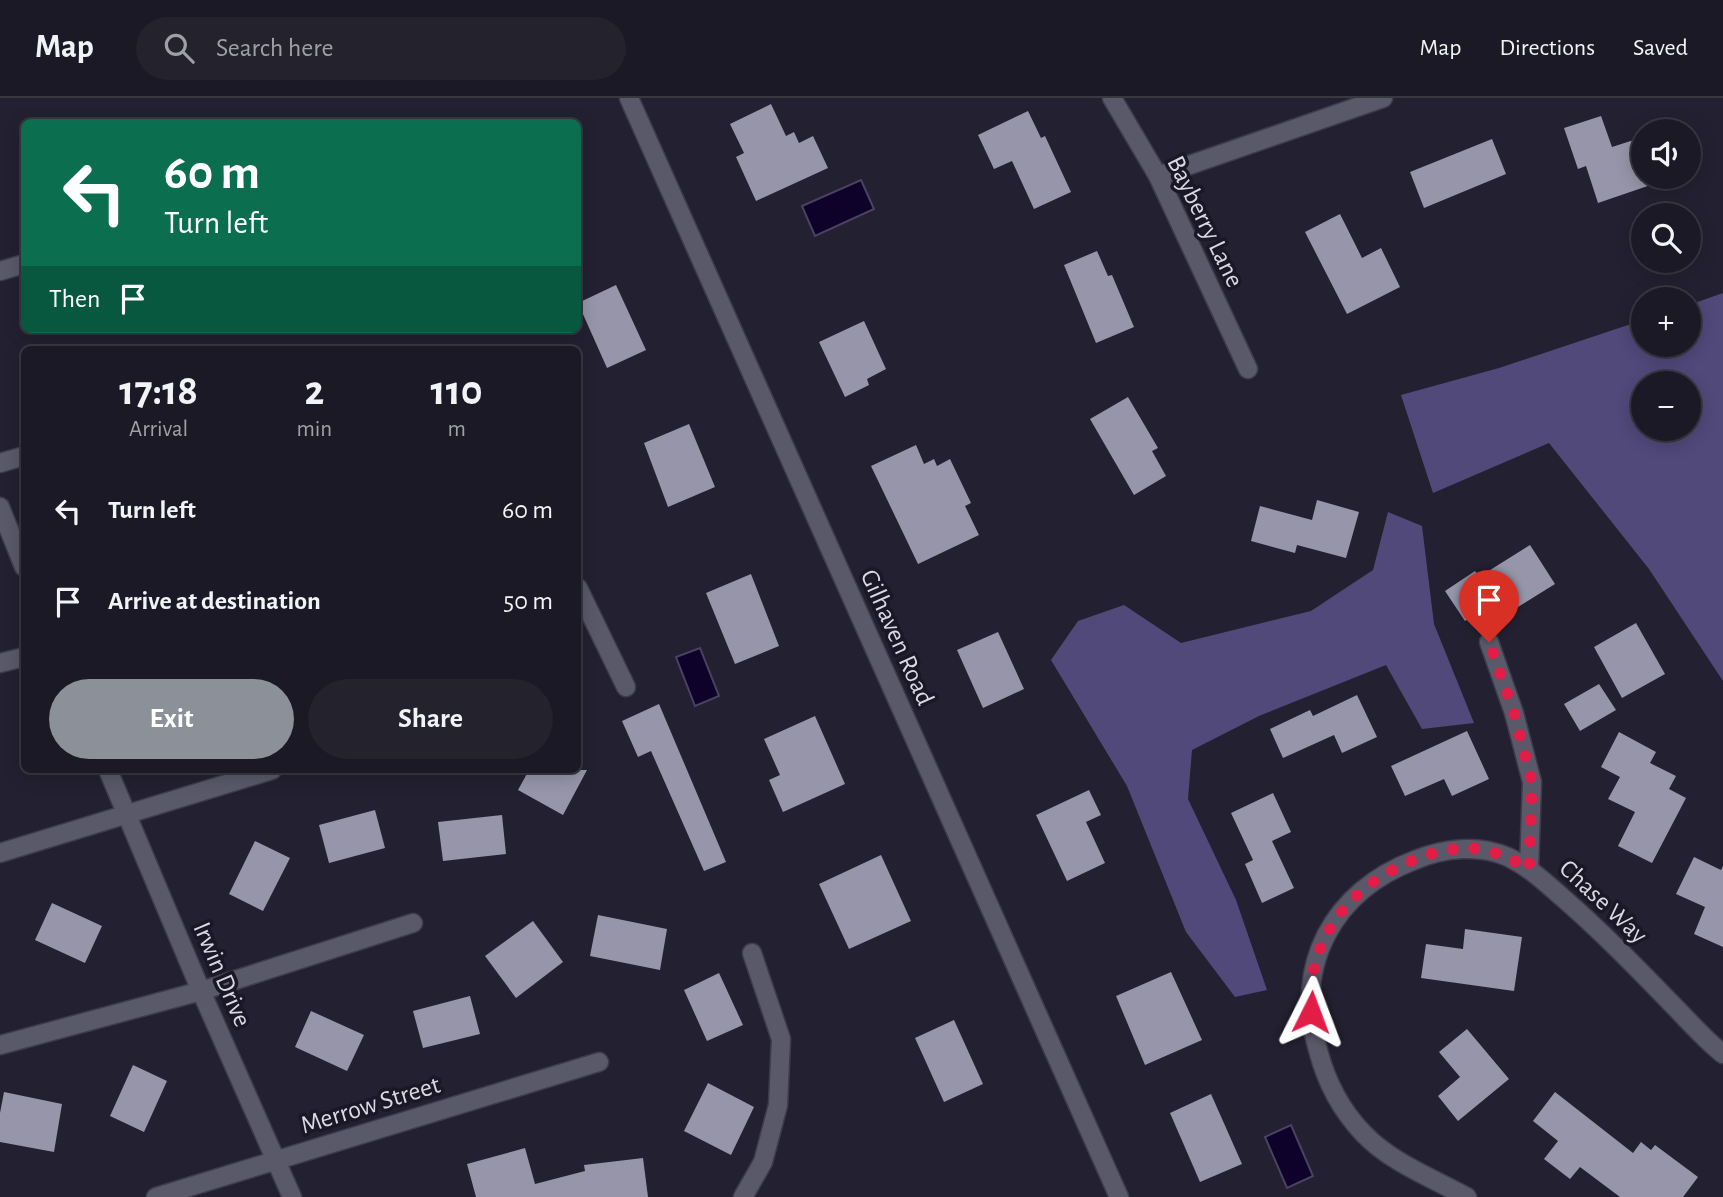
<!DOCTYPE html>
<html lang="en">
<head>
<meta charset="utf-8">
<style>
	:root { --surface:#1a1925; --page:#23222d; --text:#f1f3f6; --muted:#9fa0a7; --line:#383842; --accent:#8c9099 }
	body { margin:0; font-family:"Alegreya Sans",sans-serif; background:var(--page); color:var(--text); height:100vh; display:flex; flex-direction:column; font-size:26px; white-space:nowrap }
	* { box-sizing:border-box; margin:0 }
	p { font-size:23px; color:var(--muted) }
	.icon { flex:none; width:38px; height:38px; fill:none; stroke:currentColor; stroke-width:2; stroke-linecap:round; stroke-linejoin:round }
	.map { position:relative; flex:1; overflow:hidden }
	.side { position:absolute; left:21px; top:248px; width:560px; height:427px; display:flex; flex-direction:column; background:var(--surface); border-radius:10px; box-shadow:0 4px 18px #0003,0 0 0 2px var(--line) }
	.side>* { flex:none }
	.hud { position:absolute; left:21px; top:21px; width:560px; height:214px; border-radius:10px; box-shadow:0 4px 18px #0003,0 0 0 2px var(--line); background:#0b6e4f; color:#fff; overflow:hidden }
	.fabs { position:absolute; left:1631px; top:21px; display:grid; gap:14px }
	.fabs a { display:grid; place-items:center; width:70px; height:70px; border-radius:50%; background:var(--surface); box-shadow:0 4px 18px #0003,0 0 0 2px var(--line); font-size:35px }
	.pin { position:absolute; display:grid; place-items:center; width:60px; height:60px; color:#fff; margin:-72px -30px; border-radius:50% 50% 50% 0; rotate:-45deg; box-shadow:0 0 7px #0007 }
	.pin .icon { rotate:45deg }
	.me { position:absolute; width:77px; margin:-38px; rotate:3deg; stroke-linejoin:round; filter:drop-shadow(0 0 5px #0008) }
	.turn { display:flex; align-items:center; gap:24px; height:147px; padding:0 28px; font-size:32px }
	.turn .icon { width:91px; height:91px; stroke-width:2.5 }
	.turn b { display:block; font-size:49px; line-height:60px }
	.then { display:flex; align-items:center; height:66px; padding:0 28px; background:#0003; gap:14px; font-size:26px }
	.eta { display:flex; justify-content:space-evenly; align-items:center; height:119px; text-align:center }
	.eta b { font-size:42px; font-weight:700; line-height:49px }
	.action { display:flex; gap:14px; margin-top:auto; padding:14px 28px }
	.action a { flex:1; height:80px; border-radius:42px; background:var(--accent); color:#fff; font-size:28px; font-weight:700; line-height:80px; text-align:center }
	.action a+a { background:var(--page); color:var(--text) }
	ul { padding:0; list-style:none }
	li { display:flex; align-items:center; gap:21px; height:91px; padding:0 28px }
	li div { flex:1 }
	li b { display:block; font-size:26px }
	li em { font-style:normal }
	header { display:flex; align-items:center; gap:42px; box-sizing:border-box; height:98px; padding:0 35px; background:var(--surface); border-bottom:2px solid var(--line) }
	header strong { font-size:33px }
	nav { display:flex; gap:38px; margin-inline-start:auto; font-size:24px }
	.search { width:490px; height:63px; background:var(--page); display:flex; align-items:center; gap:18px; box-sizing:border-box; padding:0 24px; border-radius:38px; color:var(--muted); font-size:26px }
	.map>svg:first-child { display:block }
	.forest { fill:#51497a; fill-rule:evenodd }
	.water { fill:#0e022a; stroke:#4b4262; stroke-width:2 }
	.building { fill:#9795a9 }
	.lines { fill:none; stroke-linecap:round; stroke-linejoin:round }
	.minor-casing { stroke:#3e3c49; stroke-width:21 }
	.minor { stroke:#5a596a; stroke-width:18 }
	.route { stroke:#e11d48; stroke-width:12; stroke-dasharray:0 21.6 }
	.labels { text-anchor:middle; stroke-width:7; stroke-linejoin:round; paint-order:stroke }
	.street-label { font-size:26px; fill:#dad9e3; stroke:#1a1827 }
</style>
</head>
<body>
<header>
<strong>Map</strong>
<div class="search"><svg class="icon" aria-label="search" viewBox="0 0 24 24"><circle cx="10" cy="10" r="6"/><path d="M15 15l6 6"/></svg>Search here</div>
<nav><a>Map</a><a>Directions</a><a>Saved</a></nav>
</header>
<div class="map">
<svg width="1723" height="1099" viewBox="0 0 1723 1099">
	<rect width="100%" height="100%" fill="#232131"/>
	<g class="forest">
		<path d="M1723,195V583L1649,471L1549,345L1433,395L1401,297L1499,270L1643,222V247H1689V207ZM1643,285H1689V331H1643Z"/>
		<path d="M1388,414L1422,428L1434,526L1474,625L1422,631L1386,567L1259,618L1192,652L1188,701L1236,802L1267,892L1235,899L1186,834L1127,688L1051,562L1078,523L1124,507L1181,545L1311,513L1373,472Z"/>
	</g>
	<g class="water">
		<path d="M861,82L874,111L815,138L802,108Z"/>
		<path d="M700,550L719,598L695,608L676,559Z"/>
		<path d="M1291,1027L1313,1078L1287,1090L1265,1039Z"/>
	</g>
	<g class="building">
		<path d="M771,6L786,38L794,34L799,45L813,38L828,70L756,103L736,59L744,55L730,26Z"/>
		<path d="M1028,13L1041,40L1045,38L1071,94L1034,111L1012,63L994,71L978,37Z"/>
		<path d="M1601,18L1612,49L1643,39V79H1674L1598,105L1586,68L1578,71L1564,30Z"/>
		<path d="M1492,41L1506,76L1424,110L1410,74Z"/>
		<path d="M1340,116L1362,160L1381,150L1400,189L1347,216L1305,134Z"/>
		<path d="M1097,153L1108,178L1112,177L1134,229L1096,245L1064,167Z"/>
		<path d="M616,187L646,252L607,270L578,205Z"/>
		<path d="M864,223L886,271L867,281L869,287L845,299L819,244Z"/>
		<path d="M1128,299L1158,350L1152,353L1166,378L1134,397L1090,321Z"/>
		<path d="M689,326L715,389L668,409L644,345Z"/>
		<path d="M916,347L924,366L934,361L937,368L950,361L971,405L965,408L979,437L918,466L871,368Z"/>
		<path d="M1317,402L1359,414L1346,460L1297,447L1295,455L1251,443L1260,408L1312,422Z"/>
		<path d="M1530,447L1555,486L1518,509L1509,495L1465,523L1445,493L1475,473L1479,479Z"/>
		<path d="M751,476L779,548L735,566L706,495Z"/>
		<path d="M1636,525L1665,576L1622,600L1594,549Z"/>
		<path d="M998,534L1024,591L983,610L957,552Z"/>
		<path d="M1599,586L1616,612L1580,633L1564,606Z"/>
		<path d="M1357,597L1377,639L1342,655L1334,637L1283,660L1270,631L1310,612L1313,618Z"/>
		<path d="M659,606L726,764L704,773L651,653L638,659L622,623Z"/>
		<path d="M815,618L845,686L783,714L769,682L780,677L764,641Z"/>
		<path d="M1467,633L1489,681L1452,698L1444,681L1405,698L1391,668Z"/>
		<path d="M1619,634L1656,654L1650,665L1676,678L1669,691L1686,700L1652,765L1618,748L1635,714L1608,701L1620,679L1601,669Z"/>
		<path d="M529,672H587L563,717L518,692Z"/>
		<path d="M1089,692L1101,717L1086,724L1105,765L1067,783L1036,717Z"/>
		<path d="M1273,695L1291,734L1272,743L1294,790L1262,805L1245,766L1253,762L1231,715Z"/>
		<path d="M375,712L385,750L329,765L319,727Z"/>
		<path d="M502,717L506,756L443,763L438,724Z"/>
		<path d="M255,743L290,760L263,813L229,796Z"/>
		<path d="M881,757L911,823L849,851L819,786Z"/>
		<path d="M1694,759L1721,772L1723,768V849L1694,836L1705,809L1676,796Z"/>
		<path d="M52,805L102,828L85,865L35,842Z"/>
		<path d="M598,817L667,831L660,872L590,858Z"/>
		<path d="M533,823L563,864L516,900L485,858Z"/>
		<path d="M1465,831L1522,839L1514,893L1421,880L1426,846L1463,851Z"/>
		<path d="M1171,874L1202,942L1145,967L1116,898Z"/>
		<path d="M719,875L743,927L707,943L684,892Z"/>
		<path d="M470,898L480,936L423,950L413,913Z"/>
		<path d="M311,913L364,937L347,973L295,949Z"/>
		<path d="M954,922L983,986L944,1004L915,940Z"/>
		<path d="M1467,931L1509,981L1458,1023L1438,998L1460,979L1439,954Z"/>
		<path d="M133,967L167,983L144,1034L110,1018Z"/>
		<path d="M708,985L754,1009L731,1057L684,1033Z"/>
		<path d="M4,994L62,1006L54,1054L0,1044V1015Z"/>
		<path d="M1555,994L1633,1055L1641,1044L1651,1052L1655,1047L1698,1079L1683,1099H1620L1580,1069L1570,1081L1544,1061L1558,1043L1533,1023Z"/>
		<path d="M1211,996L1242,1066L1200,1084L1170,1015Z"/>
		<path d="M525,1050L535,1086L585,1073L584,1067L643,1060L648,1099H476L467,1066Z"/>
	</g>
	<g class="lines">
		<defs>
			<g id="minor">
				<path d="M629,0L1119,1099"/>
				<path d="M1112,0L1158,78L1248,271"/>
				<path d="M1158,78L1383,0"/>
				<path d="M0,173L24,166"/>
				<path d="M0,365L24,358"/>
				<path d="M0,409L24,469"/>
				<path d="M578,490L626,589"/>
				<path d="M1489,544L1514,615L1532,684L1529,771"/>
				<path d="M0,565L24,559"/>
				<path d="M108,672L201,893L292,1099"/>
				<path d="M0,755L272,672"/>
				<path d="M0,947L201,893L413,825"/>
				<path d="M156,1099L599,964"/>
				<path d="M743,1099L763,1064L778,1007L781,941L752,855"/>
				<path d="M1467,1099C1432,1080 1390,1064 1363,1035C1341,1012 1326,983 1318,952C1293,867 1333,793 1415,762C1444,750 1479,746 1508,759C1529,769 1546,785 1563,800C1601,833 1635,868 1670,904C1687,921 1704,941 1723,956"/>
			</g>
		</defs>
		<use href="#minor" class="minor-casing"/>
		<use href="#minor" class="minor"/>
	</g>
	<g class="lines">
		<path class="route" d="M1311,914C1306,841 1350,787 1416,761C1432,755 1451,750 1468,750C1490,750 1511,761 1529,771L1532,684L1514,615L1489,544"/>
	</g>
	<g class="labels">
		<g class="street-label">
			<text transform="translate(1206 123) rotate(64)" y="9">Bayberry Lane</text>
			<text transform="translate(898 539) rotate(66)" y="9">Gilhaven Road</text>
			<text transform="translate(1604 803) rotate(43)" y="9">Chase Way</text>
			<text transform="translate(223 876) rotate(67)" y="9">Irwin Drive</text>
			<text transform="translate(370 1006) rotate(-17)" y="9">Merrow Street</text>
		</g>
	</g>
</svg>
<div class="fabs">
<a><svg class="icon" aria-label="sound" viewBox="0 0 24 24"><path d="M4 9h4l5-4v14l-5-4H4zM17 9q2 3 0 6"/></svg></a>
<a><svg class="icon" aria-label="search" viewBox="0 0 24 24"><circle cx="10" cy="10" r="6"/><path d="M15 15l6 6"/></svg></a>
<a>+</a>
<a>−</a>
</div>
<div class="pin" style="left:1489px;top:544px;background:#d93025"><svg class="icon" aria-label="arrive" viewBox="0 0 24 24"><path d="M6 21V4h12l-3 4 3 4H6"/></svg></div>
<svg class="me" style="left:1311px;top:914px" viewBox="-20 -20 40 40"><path d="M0-17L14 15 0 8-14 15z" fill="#e11d48" stroke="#fff" stroke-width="4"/></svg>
<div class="hud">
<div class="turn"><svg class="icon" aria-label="left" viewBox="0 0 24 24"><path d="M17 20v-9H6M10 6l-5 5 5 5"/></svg><div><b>60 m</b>Turn left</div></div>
<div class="then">Then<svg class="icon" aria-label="arrive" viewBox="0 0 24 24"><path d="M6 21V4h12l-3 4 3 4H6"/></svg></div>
</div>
<section class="side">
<div class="eta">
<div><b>17:18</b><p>Arrival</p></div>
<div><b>2</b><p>min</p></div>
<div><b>110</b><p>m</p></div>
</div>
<ul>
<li><svg class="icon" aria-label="left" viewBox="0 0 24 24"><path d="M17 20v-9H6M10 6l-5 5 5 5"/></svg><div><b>Turn left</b></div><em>60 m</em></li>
<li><svg class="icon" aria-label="arrive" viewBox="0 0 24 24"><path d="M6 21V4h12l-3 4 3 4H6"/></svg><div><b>Arrive at destination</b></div><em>50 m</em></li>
</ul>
<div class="action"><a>Exit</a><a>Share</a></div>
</section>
</div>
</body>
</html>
